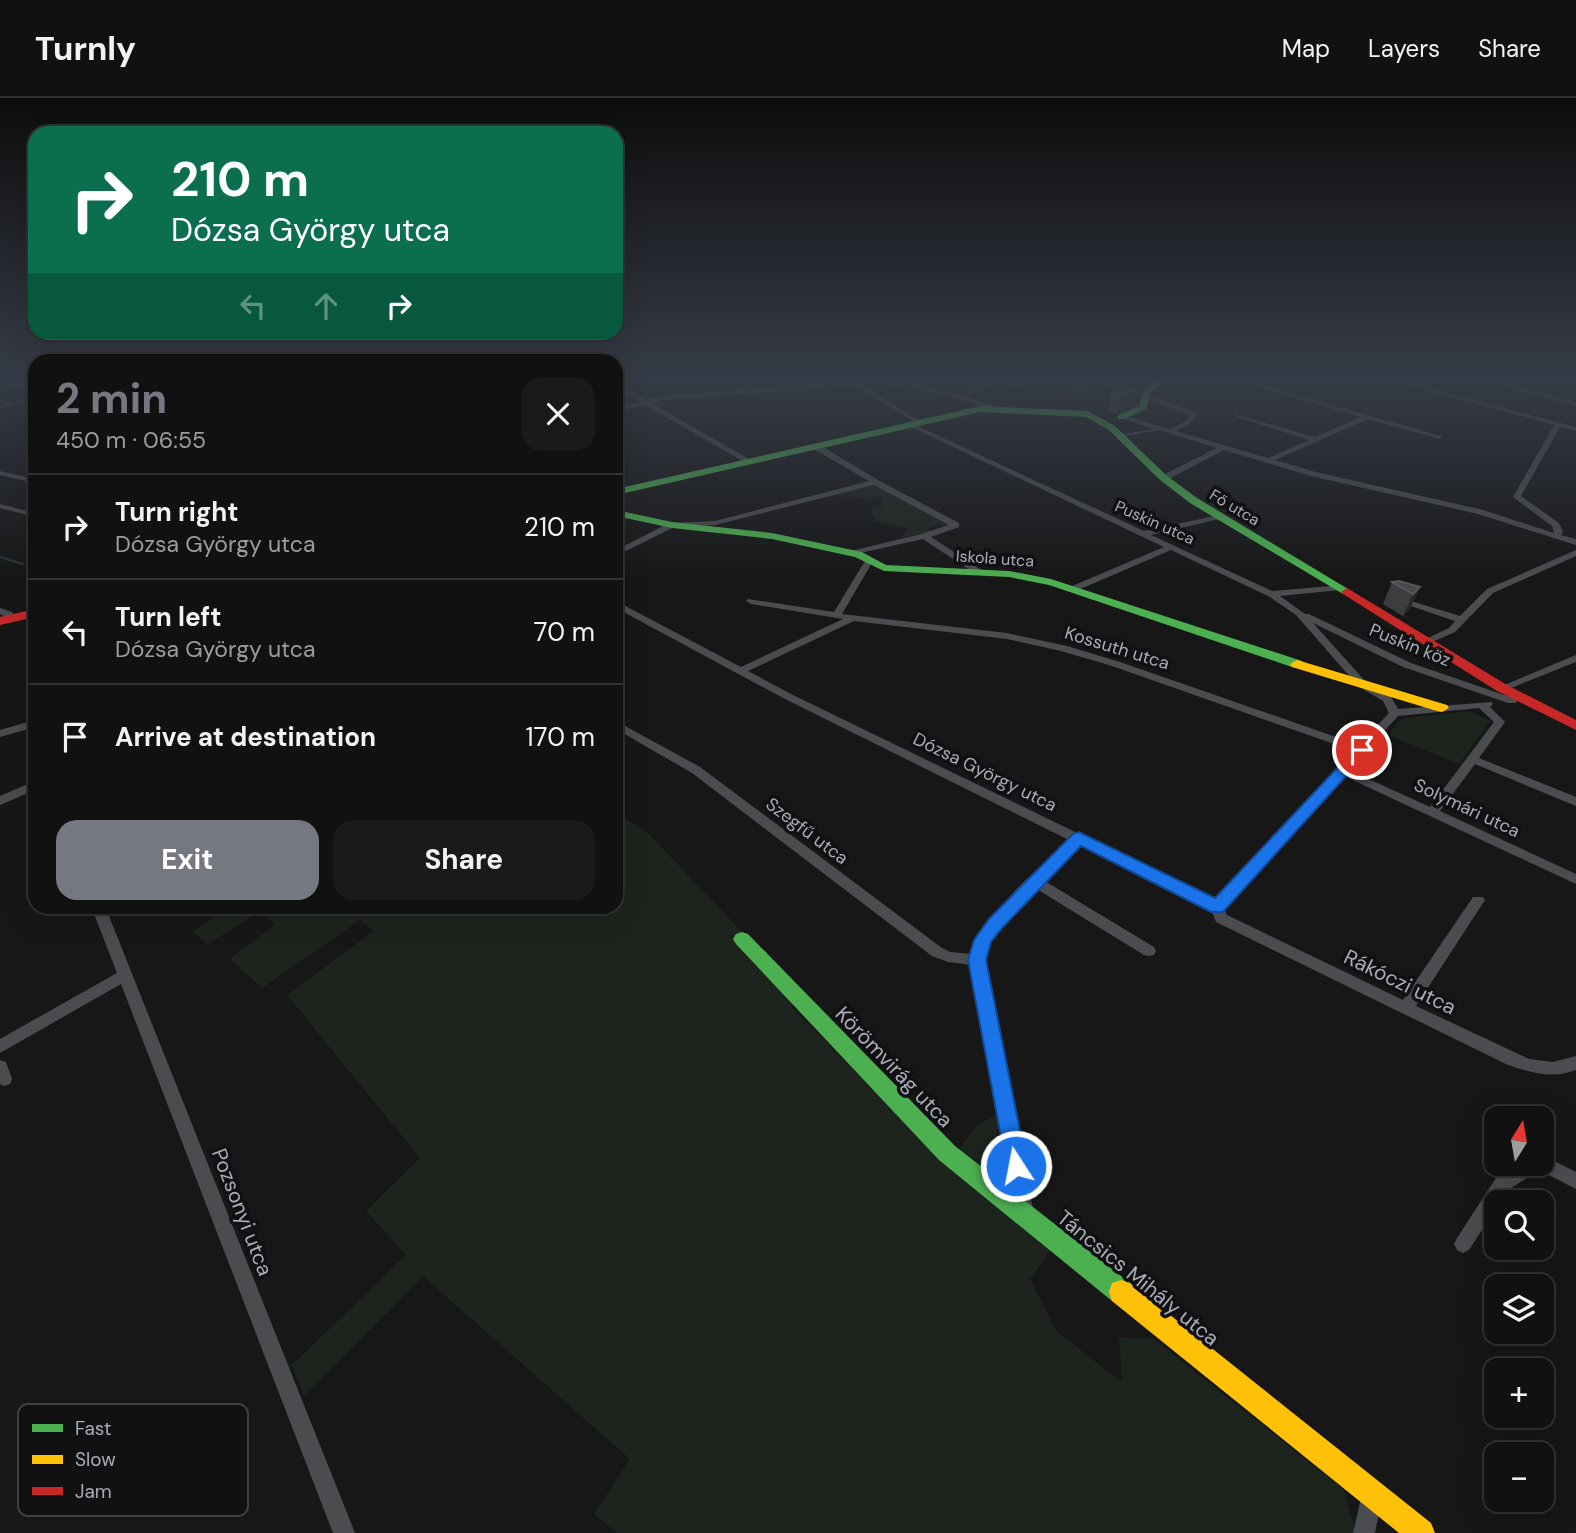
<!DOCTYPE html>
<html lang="en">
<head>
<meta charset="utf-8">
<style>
	:root { --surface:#111; --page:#1a1a1a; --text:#f1f3f6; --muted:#9c9d9f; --line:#303131; --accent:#757880 }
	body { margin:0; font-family:"DM Sans",sans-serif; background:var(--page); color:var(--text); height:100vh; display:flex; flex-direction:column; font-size:26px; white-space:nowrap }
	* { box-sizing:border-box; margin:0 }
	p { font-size:23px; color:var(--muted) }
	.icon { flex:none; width:38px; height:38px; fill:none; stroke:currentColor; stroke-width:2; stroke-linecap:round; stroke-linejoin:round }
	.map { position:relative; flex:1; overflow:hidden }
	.details { position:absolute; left:28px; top:256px; width:595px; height:560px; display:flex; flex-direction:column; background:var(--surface); border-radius:21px; box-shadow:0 7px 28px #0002,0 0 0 2px var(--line) }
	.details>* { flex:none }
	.top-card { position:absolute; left:28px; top:28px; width:595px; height:214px; border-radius:21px; box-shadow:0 7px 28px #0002,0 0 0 2px var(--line); background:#0b6e4f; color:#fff; overflow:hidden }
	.needle { width:46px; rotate:11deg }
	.tools { position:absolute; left:1484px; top:1008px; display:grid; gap:14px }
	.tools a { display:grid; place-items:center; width:70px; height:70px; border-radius:14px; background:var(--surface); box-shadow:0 7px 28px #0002,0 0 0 2px var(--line); font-size:35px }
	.pin { position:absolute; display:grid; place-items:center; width:60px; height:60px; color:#fff; margin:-30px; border:4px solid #fff; border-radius:50%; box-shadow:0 2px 7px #0007 }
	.me { position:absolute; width:77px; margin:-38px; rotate:349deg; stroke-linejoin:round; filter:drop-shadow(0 0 5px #0008) }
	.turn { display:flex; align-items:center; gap:24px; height:147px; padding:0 28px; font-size:32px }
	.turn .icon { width:91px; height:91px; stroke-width:2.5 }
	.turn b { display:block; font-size:49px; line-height:60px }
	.lanes { display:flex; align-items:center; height:66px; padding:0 28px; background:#0003; justify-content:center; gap:35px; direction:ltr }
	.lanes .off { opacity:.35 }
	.round { display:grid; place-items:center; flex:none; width:74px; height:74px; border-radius:21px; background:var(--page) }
	.summary { display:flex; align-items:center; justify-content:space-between; height:119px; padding:0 28px }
	h1 { font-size:42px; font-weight:700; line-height:52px; color:var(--accent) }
	.action { display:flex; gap:14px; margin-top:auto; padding:14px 28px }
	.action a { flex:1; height:80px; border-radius:21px; background:var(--accent); color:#fff; font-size:28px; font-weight:700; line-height:80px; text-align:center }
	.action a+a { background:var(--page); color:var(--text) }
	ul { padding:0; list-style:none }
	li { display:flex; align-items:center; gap:21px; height:105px; padding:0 28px; border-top:2px solid var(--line) }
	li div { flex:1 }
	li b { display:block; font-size:26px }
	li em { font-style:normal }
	header { display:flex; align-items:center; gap:42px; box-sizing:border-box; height:98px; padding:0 35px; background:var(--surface); border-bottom:2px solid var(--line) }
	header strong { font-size:33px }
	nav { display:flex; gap:38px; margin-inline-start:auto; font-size:24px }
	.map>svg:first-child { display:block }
	.green { fill:#1d241e }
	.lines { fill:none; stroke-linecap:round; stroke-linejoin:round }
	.stream-far1 { stroke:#2a3239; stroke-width:2 }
	.stream { stroke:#2a3239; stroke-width:2.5 }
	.street { fill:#4b4c50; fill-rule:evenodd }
	.fast { fill:#4caf50; fill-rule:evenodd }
	.slow { fill:#ffc107; fill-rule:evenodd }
	.jam { fill:#c62828; fill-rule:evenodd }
	.rail-casing { stroke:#4b4c4f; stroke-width:3.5 }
	.rail { stroke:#111113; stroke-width:2; stroke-dasharray:6; stroke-linecap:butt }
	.wall { fill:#3d3d3f }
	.shaded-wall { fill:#29292a }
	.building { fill:#49494c; stroke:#58595d; stroke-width:2 }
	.route { fill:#1a73e8; stroke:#114b97; stroke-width:2 }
	.labels { text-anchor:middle; stroke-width:7; stroke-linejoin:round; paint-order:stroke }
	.far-street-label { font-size:16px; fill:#a8adb8; stroke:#111113 }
	.street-label { font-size:18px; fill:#a8adb8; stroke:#111113 }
	.near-street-label { font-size:21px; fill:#a8adb8; stroke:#111113 }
	.key { fill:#111113; stroke:#3e4045; stroke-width:2 }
	.key-label { font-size:19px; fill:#a8adb8 }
</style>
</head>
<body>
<header>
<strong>Turnly</strong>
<nav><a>Map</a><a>Layers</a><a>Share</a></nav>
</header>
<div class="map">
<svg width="1576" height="1435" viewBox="0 0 1576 1435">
	<rect width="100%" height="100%" fill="#171717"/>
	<g class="green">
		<path d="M874,387L951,427L944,429L939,426L928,430L932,433L901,440L908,430L872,423L875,419L872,418V410H881L882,401L837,399V396Z"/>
		<path d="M1470,613L1490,623L1459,666L1388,637L1403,620Z"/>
		<path d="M616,716L647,734L804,899L792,909L939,1059L1050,1153L1030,1181L1057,1234L1122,1284L1119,1239L1154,1241L1344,1392L1356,1435H617L594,1416L630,1361L423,1178L304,1298L292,1267L406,1157L366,1113L420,1060L287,897L374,833L360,822L262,890L230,861L275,827L260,814L207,846L193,833L224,813L218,809L616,808Z"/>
		<path d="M1004,1013L1007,1032H997L1003,1069H1014L1022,1111L951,1056L961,1049L977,1027Z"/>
	</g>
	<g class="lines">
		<path class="stream-far1" d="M1533,280L1576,289"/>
		<g class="stream">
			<path d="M0,459L23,466"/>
			<path d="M31,468L35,470"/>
		</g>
		<g class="street">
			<path d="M847,280L918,286L960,298L997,281L1008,280L1006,282L1024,289L1021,291L1000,284L966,299L999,309L1000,310L997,312L918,290L859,285L920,323L921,324L918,326L853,287L663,302L651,305L751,362V366H748L645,307L616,314V310L640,304L616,290V285L647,302L663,298L846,284L844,282Z"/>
			<path d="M1042,280H1051L1080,290L1095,284L1085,280H1094L1147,295V297L1198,315V317L1189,326L1176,333L1268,360L1309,342L1234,318V316L1315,339L1361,319L1228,280H1237L1441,338L1443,339L1439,341L1368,321L1275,362L1316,374L1483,412L1554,435L1552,428L1513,399L1554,327L1383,280H1392L1576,329V333L1560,329L1521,398L1559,425L1563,434L1561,437L1576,441V447L1478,416L1311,378L1224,352L1167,382H1161V378L1217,350L1159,332L1120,339V337L1153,331L1118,319L1121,317L1169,331L1185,324L1191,317L1144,300V298L1101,286L1080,294Z"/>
			<path d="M1474,280H1484L1576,304V308Z"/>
			<path d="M35,285V289L0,292V288Z"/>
			<path d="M909,324L1144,433L1219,417V421L1151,437L1272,493L1343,487V491L1340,492L1280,498L1305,516H1309L1411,565L1516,601L1517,603L1516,605H1508L1403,569L1313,525L1366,584L1391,599L1398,611L1492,604L1493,606L1490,609L1505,624L1479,660L1576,699V708L1475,666L1440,713L1576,776V786L1344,678L1224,810L1227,817L1403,902L1473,799H1483L1485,802L1483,805L1416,908L1529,961L1553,964L1576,958V972C1552,981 1532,975 1508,967L1216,824L1211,812L1080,747L1043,782L1154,849L1156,853L1154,857L1149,858L1144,857L1035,790C1014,812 993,833 984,862L1034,1116L1031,1122L1025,1124L1019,1122L971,867L948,864L932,858L692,675L616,631V623L700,669L942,850L950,854L972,856C987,812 1036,773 1069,742L785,601L616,510V503L741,569L843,521L751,506L746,503L748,501L834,514L865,463L869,460L873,463L842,516L1007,535L1067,548L1120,564L1359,647L1389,615L1383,603L1358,588L1296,517L1268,498L1171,452L1078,492H1072V488L1164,449L907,327V325ZM854,523L1007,541L1061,553L1112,568L1354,653L1215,802L793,597L748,573ZM1479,610L1494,624L1430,709L1349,672L1398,618Z"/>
			<path d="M812,346H818L878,382L959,425V429L931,439L983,473V477H977L923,441L851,457V453L921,436L949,427L874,387L715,427L674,429L616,458V452L669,425L715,423L869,383L812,350Z"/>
			<path d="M0,373L35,381V385L0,377Z"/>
			<path d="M0,406L35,415V419L0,410Z"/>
			<path d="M1576,452V458L1493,495L1455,534L1430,545L1427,546L1422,543L1449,530L1455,523L1393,502L1398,499L1460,518L1487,491Z"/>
			<path d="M0,510L12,514L17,520L12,523C7,522 5,518 0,516Z"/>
			<path d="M1576,557V564L1506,592H1498L1497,590Z"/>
			<path d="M35,622V629L0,639V632Z"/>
			<path d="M35,683V692L0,707V698Z"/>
			<path d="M91,808H105L355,1435H333L121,886L0,955V941L117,875Z"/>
			<path d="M0,962L6,964L12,981L10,986L4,988L0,986Z"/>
			<path d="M1542,1057L1576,1074V1091L1539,1072L1508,1092L1500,1104H1496V1110L1469,1152L1463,1155L1457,1152L1454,1146L1457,1140L1496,1080L1519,1066H1542Z"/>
			<path d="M1372,1384L1380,1387L1383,1395L1375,1435H1353L1364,1387Z"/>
		</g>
		<g class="fast">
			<path d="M1162,280H1171L1151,294L1146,311L1124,321H1118V317L1139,308L1144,291Z"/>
			<path d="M980,308L1088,313L1115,328L1166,377L1197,400L1353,494L1351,496H1343L1190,405L1159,381L1109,332L1086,319L980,314L616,397V391Z"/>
			<path d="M616,412L672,424L772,435L862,454L886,467L1009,473L1051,481L1302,563L1304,566L1297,570L1292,569L1049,487L1009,479L884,473L855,459L772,441L672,430L616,418Z"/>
			<path d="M742,834L748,836L955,1048L1130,1185L1133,1194L1130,1203L1121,1206L1112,1203L939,1062L736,846L733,841L736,836Z"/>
		</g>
		<g class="slow">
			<path d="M1297,562L1447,607L1449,610L1442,614L1437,613L1292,569L1290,566Z"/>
			<path d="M1121,1182L1130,1185L1431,1425L1435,1435H1399L1112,1203L1109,1194L1112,1185Z"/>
		</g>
		<g class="jam">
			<path d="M1347,490L1507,587L1576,622V632L1497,593L1343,496L1341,494Z"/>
			<path d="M35,511V519L0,527V519Z"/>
		</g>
		<defs>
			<path id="rail" d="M0,308L35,300"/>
		</defs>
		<use href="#rail" class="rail-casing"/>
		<use href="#rail" class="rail"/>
	</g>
	<g class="wall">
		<path d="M1122,288L1131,308L1116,316L1108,314L1111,296Z"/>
		<path d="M1392,484L1420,489L1410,511L1403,518L1383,506Z"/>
	</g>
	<g class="shaded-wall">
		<path d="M1135,291L1131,308L1116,316L1120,298Z"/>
		<path d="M1420,489L1410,511L1403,518L1413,496Z"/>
	</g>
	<g class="building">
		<path d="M1122,288L1135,291L1120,298L1111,296Z"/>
		<path d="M1399,483L1420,489L1413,496L1392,484Z"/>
	</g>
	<linearGradient id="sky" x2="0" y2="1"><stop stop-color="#0d0d0d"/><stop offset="0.58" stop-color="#363c47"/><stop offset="1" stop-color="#363c47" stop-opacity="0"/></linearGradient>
	<rect width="1576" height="481" fill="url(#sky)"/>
	<path class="route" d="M1362,648L1367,649L1370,652L1367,655L1223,814H1211L1081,748L1002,830L991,844L986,862L1027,1068L1024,1076L1016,1079L1008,1076L968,862L974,842L989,821L1073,736L1079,734L1215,800L1357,649Z"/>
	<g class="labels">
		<g class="far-street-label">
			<text transform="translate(1235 409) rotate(31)" y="6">Fő utca</text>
			<text transform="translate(1155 424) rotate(24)" y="6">Puskin utca</text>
			<text transform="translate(995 460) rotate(4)" y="6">Iskola utca</text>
		</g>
		<g class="street-label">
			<text transform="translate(1410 547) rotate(22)" y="6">Puskin köz</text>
			<text transform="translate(1117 550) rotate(17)" y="6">Kossuth utca</text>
			<text transform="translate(985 674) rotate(26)" y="6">Dózsa György utca</text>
			<text transform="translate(1467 710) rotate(25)" y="6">Solymári utca</text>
			<text transform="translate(807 733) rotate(37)" y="6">Szegfű utca</text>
		</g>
		<g class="near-street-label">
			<text transform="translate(1400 884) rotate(26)" y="7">Rákóczi utca</text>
			<text transform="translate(894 969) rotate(46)" y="7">Körömvirág utca</text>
			<text transform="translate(242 1114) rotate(69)" y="7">Pozsonyi utca</text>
			<text transform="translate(1138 1180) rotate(39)" y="7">Táncsics Mihály utca</text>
		</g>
	</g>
	<rect x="18" y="1306" width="230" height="112" rx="10" class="key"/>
	<rect x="32" y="1326" width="31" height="8" fill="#4caf50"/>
	<rect x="32" y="1357" width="31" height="9" fill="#ffc107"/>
	<rect x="32" y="1389" width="31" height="8" fill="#c62828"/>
	<g class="key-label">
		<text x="75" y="1337">Fast</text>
		<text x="75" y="1368">Slow</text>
		<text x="75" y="1400">Jam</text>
	</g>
</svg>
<div class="tools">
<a><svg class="needle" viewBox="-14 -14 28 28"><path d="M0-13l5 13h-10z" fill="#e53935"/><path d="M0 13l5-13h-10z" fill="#9c9d9f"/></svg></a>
<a><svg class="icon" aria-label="search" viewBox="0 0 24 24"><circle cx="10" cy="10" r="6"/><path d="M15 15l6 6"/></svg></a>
<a><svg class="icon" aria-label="layers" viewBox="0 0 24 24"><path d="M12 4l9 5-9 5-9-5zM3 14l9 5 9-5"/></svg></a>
<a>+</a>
<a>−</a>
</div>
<div class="pin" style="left:1362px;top:652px;background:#d93025"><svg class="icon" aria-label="arrive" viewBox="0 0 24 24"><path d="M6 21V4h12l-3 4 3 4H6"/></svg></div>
<svg class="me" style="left:1016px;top:1068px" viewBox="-20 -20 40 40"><circle r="17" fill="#1a73e8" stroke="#fff" stroke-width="3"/><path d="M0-11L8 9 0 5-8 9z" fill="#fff"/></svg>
<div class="top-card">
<div class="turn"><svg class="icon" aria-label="right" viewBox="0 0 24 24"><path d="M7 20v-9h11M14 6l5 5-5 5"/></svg><div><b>210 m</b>Dózsa György utca</div></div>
<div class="lanes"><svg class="icon off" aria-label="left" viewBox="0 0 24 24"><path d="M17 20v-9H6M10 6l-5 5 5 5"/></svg><svg class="icon off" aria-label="ahead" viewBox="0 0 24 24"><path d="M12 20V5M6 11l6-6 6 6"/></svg><svg class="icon" aria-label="right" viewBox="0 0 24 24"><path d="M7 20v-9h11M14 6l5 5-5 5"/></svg></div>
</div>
<section class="details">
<div class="summary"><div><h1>2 min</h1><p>450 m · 06:55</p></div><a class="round"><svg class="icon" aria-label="close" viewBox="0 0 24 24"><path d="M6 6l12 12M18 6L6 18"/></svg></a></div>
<ul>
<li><svg class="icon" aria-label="right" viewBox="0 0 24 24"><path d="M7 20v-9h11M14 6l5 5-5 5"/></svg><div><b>Turn right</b><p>Dózsa György utca</p></div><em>210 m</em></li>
<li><svg class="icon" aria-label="left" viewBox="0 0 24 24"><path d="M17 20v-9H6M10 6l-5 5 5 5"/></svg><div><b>Turn left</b><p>Dózsa György utca</p></div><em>70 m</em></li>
<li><svg class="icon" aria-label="arrive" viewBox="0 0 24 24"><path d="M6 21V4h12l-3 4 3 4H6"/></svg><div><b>Arrive at destination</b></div><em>170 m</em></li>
</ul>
<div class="action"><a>Exit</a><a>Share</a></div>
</section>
</div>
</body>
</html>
